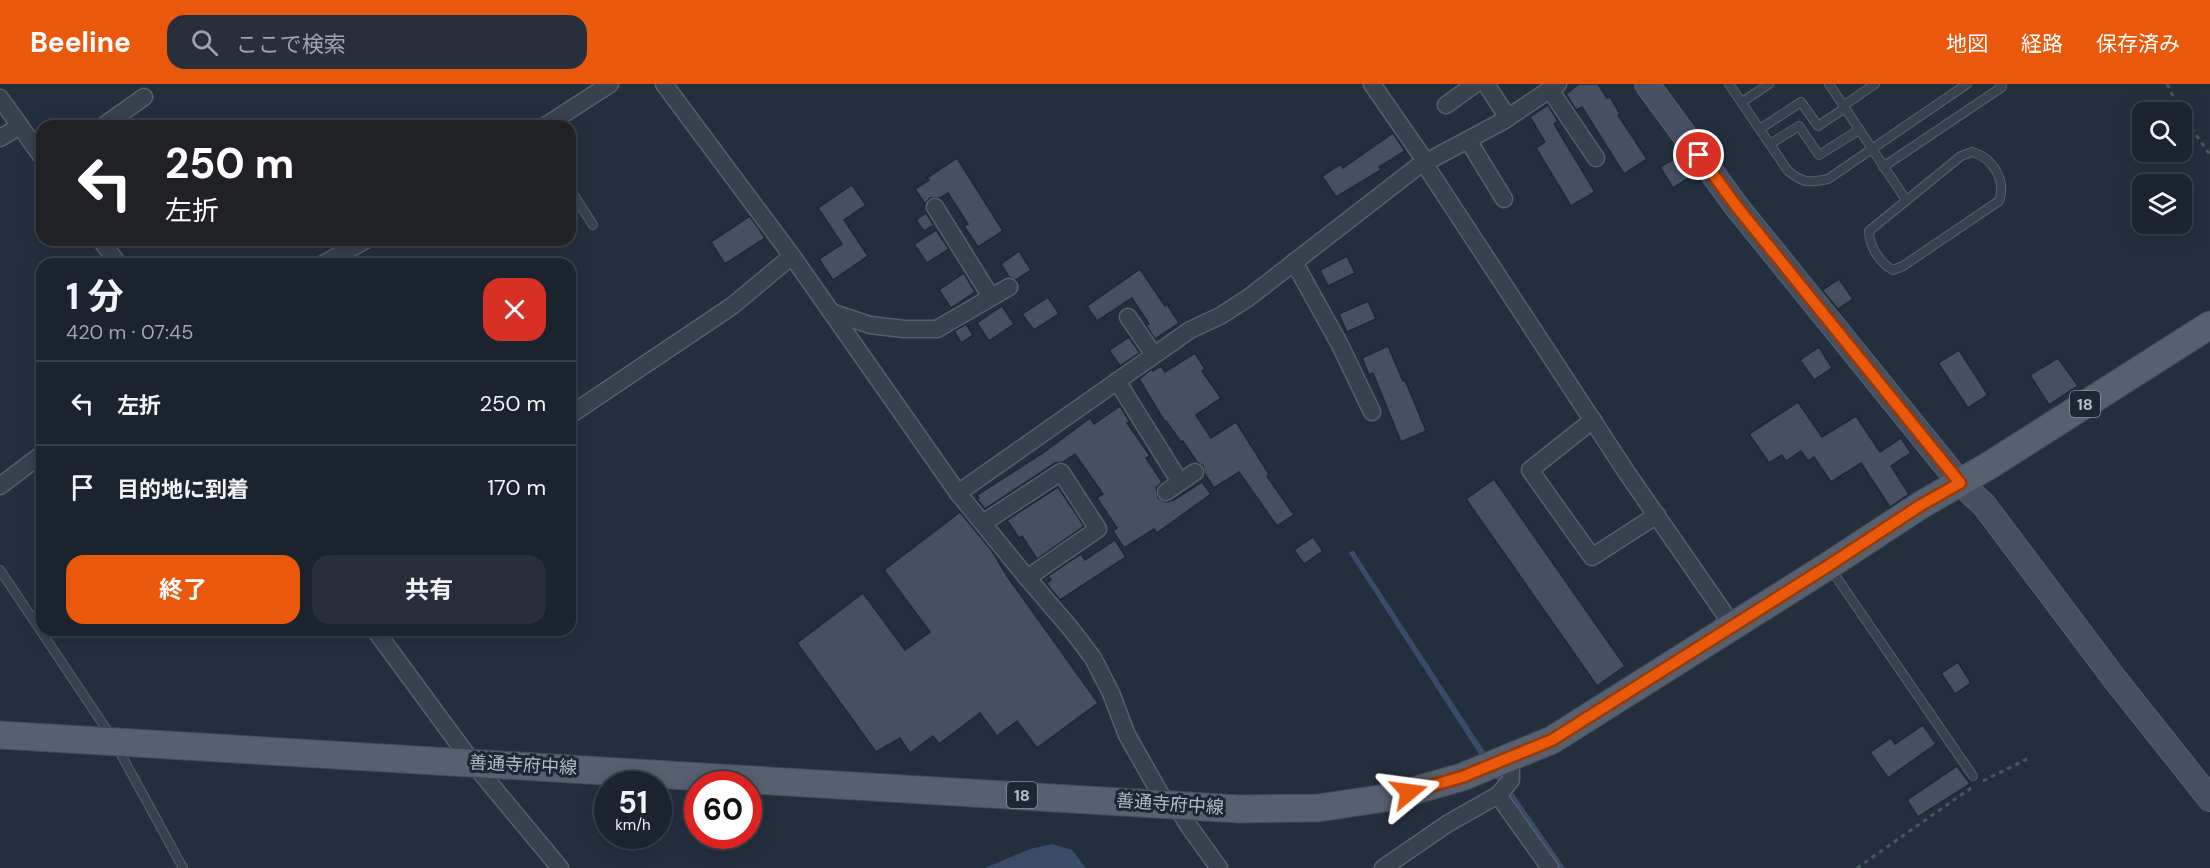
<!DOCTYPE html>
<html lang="ja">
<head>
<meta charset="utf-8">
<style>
	:root { --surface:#1b232e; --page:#282f3a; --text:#f1f3f6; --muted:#a0a4aa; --line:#39404a; --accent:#ea580c }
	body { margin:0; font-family:"DM Sans","Noto Sans JP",sans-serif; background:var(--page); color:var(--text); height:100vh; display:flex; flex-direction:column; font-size:22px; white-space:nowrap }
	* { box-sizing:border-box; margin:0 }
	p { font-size:20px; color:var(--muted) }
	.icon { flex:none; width:33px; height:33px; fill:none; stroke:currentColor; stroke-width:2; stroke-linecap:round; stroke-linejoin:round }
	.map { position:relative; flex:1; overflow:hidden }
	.details { position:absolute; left:36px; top:174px; width:540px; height:378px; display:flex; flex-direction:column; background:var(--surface); border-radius:18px; box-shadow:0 3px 15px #0003,0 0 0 2px var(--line) }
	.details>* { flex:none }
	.banner { position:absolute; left:36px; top:36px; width:540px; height:126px; border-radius:18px; box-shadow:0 3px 15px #0003,0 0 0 2px var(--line); background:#202124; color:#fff; overflow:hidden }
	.buttons { position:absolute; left:2132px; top:18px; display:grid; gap:12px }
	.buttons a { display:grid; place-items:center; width:60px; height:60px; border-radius:12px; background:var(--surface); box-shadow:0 3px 15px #0003,0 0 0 2px var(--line); font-size:30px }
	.speed { position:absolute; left:594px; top:687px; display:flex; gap:12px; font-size:30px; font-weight:700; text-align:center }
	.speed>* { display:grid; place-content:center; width:78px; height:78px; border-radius:50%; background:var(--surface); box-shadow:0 3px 15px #0003,0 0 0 2px var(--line); line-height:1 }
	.speed small { font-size:15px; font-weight:400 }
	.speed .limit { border:9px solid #d22; background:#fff; color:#111 }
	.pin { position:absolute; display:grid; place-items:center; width:51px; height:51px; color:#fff; margin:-26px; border:3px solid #fff; border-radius:50%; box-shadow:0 2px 6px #0007 }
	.me { position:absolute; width:66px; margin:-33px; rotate:74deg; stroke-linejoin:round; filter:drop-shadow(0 0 4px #0008) }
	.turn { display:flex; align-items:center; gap:21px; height:126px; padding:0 30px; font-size:27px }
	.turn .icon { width:78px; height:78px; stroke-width:2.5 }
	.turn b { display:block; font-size:42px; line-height:51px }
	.round { display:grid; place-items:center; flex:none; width:63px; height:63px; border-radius:18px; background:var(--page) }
	.summary { display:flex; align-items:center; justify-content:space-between; height:102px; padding:0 30px }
	h1 { font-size:36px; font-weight:700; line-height:45px }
	.primary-button { display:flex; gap:12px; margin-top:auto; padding:12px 30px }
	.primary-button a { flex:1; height:69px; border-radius:18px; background:var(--accent); color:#fff; font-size:24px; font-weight:700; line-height:69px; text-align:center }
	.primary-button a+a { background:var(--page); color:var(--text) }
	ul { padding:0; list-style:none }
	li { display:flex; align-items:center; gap:18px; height:84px; padding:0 30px; border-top:2px solid var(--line) }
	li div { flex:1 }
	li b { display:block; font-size:22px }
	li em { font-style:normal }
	header { display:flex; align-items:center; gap:36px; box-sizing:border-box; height:84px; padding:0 30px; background:var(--accent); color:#fff }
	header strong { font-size:28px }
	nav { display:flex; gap:33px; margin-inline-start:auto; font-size:21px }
	.search { width:420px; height:54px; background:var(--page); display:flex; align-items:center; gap:15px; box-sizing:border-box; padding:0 21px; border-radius:18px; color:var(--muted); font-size:22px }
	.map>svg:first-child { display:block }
	.water { fill:#394c67 }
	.building { fill:#455162; stroke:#1f2835; stroke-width:1.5 }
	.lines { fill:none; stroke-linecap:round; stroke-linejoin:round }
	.lane-casing { stroke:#565f6c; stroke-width:10 }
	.street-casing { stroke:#565f6c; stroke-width:19 }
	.secondary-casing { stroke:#565f6c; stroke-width:26 }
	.primary-casing { stroke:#414a57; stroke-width:29 }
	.path { stroke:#44595c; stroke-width:3; stroke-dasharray:4.5 4.5; stroke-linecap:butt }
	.lane { stroke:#38414e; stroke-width:8 }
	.street { stroke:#38414e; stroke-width:16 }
	.secondary { stroke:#465061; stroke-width:24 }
	.primary { stroke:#56606e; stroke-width:27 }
	.route-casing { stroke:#983908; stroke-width:15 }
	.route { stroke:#ea580c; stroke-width:10 }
	.labels { text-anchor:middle; stroke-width:6; stroke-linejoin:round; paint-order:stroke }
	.shield { fill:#1d2633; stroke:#878f9c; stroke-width:1.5 }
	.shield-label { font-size:16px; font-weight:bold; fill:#b4bcc9 }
	.street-label { font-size:18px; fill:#b4bcc9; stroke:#1d2633 }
</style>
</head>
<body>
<header>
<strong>Beeline</strong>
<div class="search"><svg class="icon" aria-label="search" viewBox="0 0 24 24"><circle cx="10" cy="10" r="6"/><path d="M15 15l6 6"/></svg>ここで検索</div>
<nav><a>地図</a><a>経路</a><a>保存済み</a></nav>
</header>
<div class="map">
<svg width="2210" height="784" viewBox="0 0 2210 784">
	<rect width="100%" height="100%" fill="#242f3e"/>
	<g class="water">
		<path d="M1353,466L1485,668L1565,784H1559L1479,670L1349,469Z"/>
		<path d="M1052,760L1072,766L1086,784H985L1030,765Z"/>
	</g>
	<g class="building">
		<path d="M1579,0H1598L1607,14L1610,13L1620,30L1618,31L1647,75L1624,90L1582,23L1576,26L1566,10Z"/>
		<path d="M1548,21L1558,37L1554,40L1595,108L1571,122L1536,64L1545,58L1530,33Z"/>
		<path d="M1393,49L1405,67L1379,83L1381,86L1336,113L1322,92L1341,80L1343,84Z"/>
		<path d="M1681,71L1695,90L1673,104L1660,83Z"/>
		<path d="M957,74L1003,147L978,163L964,142L968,140L948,109L940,114H930L925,120L915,105L929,96L927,94Z"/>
		<path d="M852,101L866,121L844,136L868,172L833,196L819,175L842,160L818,124Z"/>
		<path d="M926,129L934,141L924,147L916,136Z"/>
		<path d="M750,132L765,154L725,180L711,158Z"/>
		<path d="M936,146L949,165L927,179L914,160Z"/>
		<path d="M1019,167L1031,186L1016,196L1009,193L1001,180Z"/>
		<path d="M1347,172L1355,189L1328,202L1320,186Z"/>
		<path d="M1140,185L1165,222L1167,220L1179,239L1155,255L1146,241L1149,240L1132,214L1097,237L1087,222Z"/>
		<path d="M964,189L975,208L951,224L939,206Z"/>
		<path d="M1839,195L1853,215L1838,225L1822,206Z"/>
		<path d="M1048,213L1059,230L1034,246L1022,230Z"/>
		<path d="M1368,217L1376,235L1347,248L1339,230Z"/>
		<path d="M1002,222L1014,240L989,257L977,239Z"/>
		<path d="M966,240L973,251L961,259L954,247Z"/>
		<path d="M1129,253L1140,269L1120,282L1109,266Z"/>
		<path d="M1388,262L1403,297L1405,296L1426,347L1401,358L1373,289L1369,291L1362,274Z"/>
		<path d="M1819,263L1832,284L1814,296L1800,276Z"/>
		<path d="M1959,266L1988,311L1968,324L1938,279Z"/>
		<path d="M1195,269L1205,285L1202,287L1221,314L1196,331L1211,354L1236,338L1269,390L1267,392L1294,431L1277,442L1239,388L1214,404L1205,390L1203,382L1197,378L1183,357L1181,358L1166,337L1165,338L1139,295L1152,285L1153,287L1161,282L1165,288Z"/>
		<path d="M2058,274L2078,302L2049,321L2030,291Z"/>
		<path d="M1798,318L1822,353L1856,332L1880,368L1901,354L1911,369L1891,382L1909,410L1890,423L1861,379L1831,398L1814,373L1808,377L1801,367L1786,377L1782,371L1769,379L1749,350Z"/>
		<path d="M1120,322L1130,338L1127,339L1150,372L1146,374L1162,398L1156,404L1158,414L1166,418L1174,416L1202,398L1211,410L1157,449L1154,445L1124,464L1113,447L1117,444L1097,414L1103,410L1075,370L1063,378L1055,379L985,425L977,415L979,414L977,411L1043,369L1090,334L1094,340Z"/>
		<path d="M1494,395L1625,582L1597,602L1466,415Z"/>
		<path d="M1058,403L1084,442L1037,475L1022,452L1019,454L1007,436Z"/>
		<path d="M960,428L992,467L1007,492L1098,619L1037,664L1017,637L997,652L980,629L939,660L933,652L910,669L900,654L876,668L797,559L863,509L905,566L930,548L884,486Z"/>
		<path d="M1313,453L1323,467L1304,480L1294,466Z"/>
		<path d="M1115,456L1126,473L1060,516L1046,499L1051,496L1048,492L1081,470L1085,476Z"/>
		<path d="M1958,578L1971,599L1955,610L1941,589Z"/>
		<path d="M1923,641L1936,660L1888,694L1870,668L1891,654L1895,660Z"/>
		<path d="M1957,682L1970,700L1918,733L1907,716Z"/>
	</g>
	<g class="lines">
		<defs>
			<g id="lane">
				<path d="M1729,0L1788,87C1803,99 1809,99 1828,95L1967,0"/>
				<path d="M1829,0L1906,116"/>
				<path d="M1742,18L1769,0"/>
				<path d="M1843,22L1875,0"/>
				<path d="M1760,45L1801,18L1818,42L1845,24"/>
				<path d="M1770,60L1799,42L1819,71L1859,46"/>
				<path d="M1972,68C1992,73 2007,97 1999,117L1903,182L1893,186C1880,180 1869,161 1869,147L1961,72Z"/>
				<path d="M1883,83L2002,3L2000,0"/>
				<path d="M570,105L593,141"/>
				<path d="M1830,484L1973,692"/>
				<path d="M0,486L111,652"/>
				<path d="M117,663L183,784"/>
			</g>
			<g id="street">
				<path d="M664,0L792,172L958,409L1024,490L1071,545L1093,574L1111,609L1127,651L1166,720"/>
				<path d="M1372,0L1426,78"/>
				<path d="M1486,0L1508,34"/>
				<path d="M1550,6L1596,74"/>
				<path d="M0,14L42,73"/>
				<path d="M1446,21L1475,0"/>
				<path d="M103,42L144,13"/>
				<path d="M545,42L610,0"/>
				<path d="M0,54L20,42"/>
				<path d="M1468,56L1504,115"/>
				<path d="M1424,79L1627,389L1733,542"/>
				<path d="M935,123L991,213"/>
				<path d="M101,156L118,180"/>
				<path d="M1294,178L1340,261L1372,328"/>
				<path d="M323,180L366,156"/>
				<path d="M831,228L870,241L904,245H937L1009,203"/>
				<path d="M1128,233L1154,271"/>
				<path d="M1117,297L1180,398"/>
				<path d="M570,331L732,222L792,172"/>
				<path d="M1593,336L1530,386L1592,473L1657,431"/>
				<path d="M0,402L42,370"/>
				<path d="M1166,408L1195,388"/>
				<path d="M958,409L1190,246L1220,232L1248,214L1417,83L1503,37L1558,0"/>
				<path d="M983,439L1061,388L1098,445L1027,494"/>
				<path d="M375,546L472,678L560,784"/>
				<path d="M1507,676L1511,687V696L1498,711L1550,784"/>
				<path d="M1176,721L1188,741L1219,784"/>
				<path d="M1383,784L1447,740L1498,711"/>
			</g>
			<path id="secondary" d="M1647,0L1737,123L1960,399L1984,421L2114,594L2210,715"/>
			<path id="primary" d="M0,651L1239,725L1318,724L1392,713L1462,693L1552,656L1828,482L1921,421L1990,381L2210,241"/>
		</defs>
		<use href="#lane" class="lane-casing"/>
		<use href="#street" class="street-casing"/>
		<use href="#secondary" class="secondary-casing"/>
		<use href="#primary" class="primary-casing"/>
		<g class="path">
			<path d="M2167,0L2181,28"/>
			<path d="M2181,29L2210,71"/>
			<path d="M1983,697L2027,675"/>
			<path d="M1857,784L1971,704"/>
		</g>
		<use href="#lane" class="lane"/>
		<use href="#street" class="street"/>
		<use href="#secondary" class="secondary"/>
		<use href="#primary" class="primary"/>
	</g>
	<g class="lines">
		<defs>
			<path id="route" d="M1409,708L1462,693L1552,656L1828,482L1921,421L1960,399L1737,123L1699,71"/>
		</defs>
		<use href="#route" class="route-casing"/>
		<use href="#route" class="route"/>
	</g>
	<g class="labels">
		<g class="shield">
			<rect x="2070" y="307" width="30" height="26" rx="4.5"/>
			<rect x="1007" y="698" width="30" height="26" rx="4.5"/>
		</g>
		<g class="shield-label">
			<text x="2085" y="326">18</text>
			<text x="1022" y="717">18</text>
		</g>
		<g class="street-label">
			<text transform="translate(523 681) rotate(3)" y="6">善通寺府中線</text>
			<text transform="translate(1170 720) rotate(4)" y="6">善通寺府中線</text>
		</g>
	</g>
</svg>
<div class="buttons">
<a><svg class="icon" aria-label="search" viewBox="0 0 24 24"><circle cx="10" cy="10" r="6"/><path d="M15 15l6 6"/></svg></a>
<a><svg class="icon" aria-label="layers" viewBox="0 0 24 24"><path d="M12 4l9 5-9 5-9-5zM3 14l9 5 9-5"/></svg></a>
</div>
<div class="speed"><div>51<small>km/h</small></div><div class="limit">60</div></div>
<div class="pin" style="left:1699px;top:71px;background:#d93025"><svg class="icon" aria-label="arrive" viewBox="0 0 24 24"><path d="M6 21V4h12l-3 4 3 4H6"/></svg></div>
<svg class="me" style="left:1409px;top:708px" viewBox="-20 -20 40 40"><path d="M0-17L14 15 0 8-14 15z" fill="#ea580c" stroke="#fff" stroke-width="4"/></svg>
<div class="banner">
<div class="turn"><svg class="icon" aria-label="left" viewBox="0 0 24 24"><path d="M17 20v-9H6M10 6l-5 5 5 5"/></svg><div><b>250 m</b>左折</div></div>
</div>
<section class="details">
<div class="summary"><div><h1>1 分</h1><p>420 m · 07:45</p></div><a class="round" style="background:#d93025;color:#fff"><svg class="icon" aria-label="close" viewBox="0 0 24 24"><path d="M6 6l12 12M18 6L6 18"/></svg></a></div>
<ul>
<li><svg class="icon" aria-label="left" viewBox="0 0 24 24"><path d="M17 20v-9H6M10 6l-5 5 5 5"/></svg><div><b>左折</b></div><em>250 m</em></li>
<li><svg class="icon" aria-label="arrive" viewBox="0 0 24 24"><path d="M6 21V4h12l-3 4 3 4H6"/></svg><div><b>目的地に到着</b></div><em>170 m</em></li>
</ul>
<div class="primary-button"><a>終了</a><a>共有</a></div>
</section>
</div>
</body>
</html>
